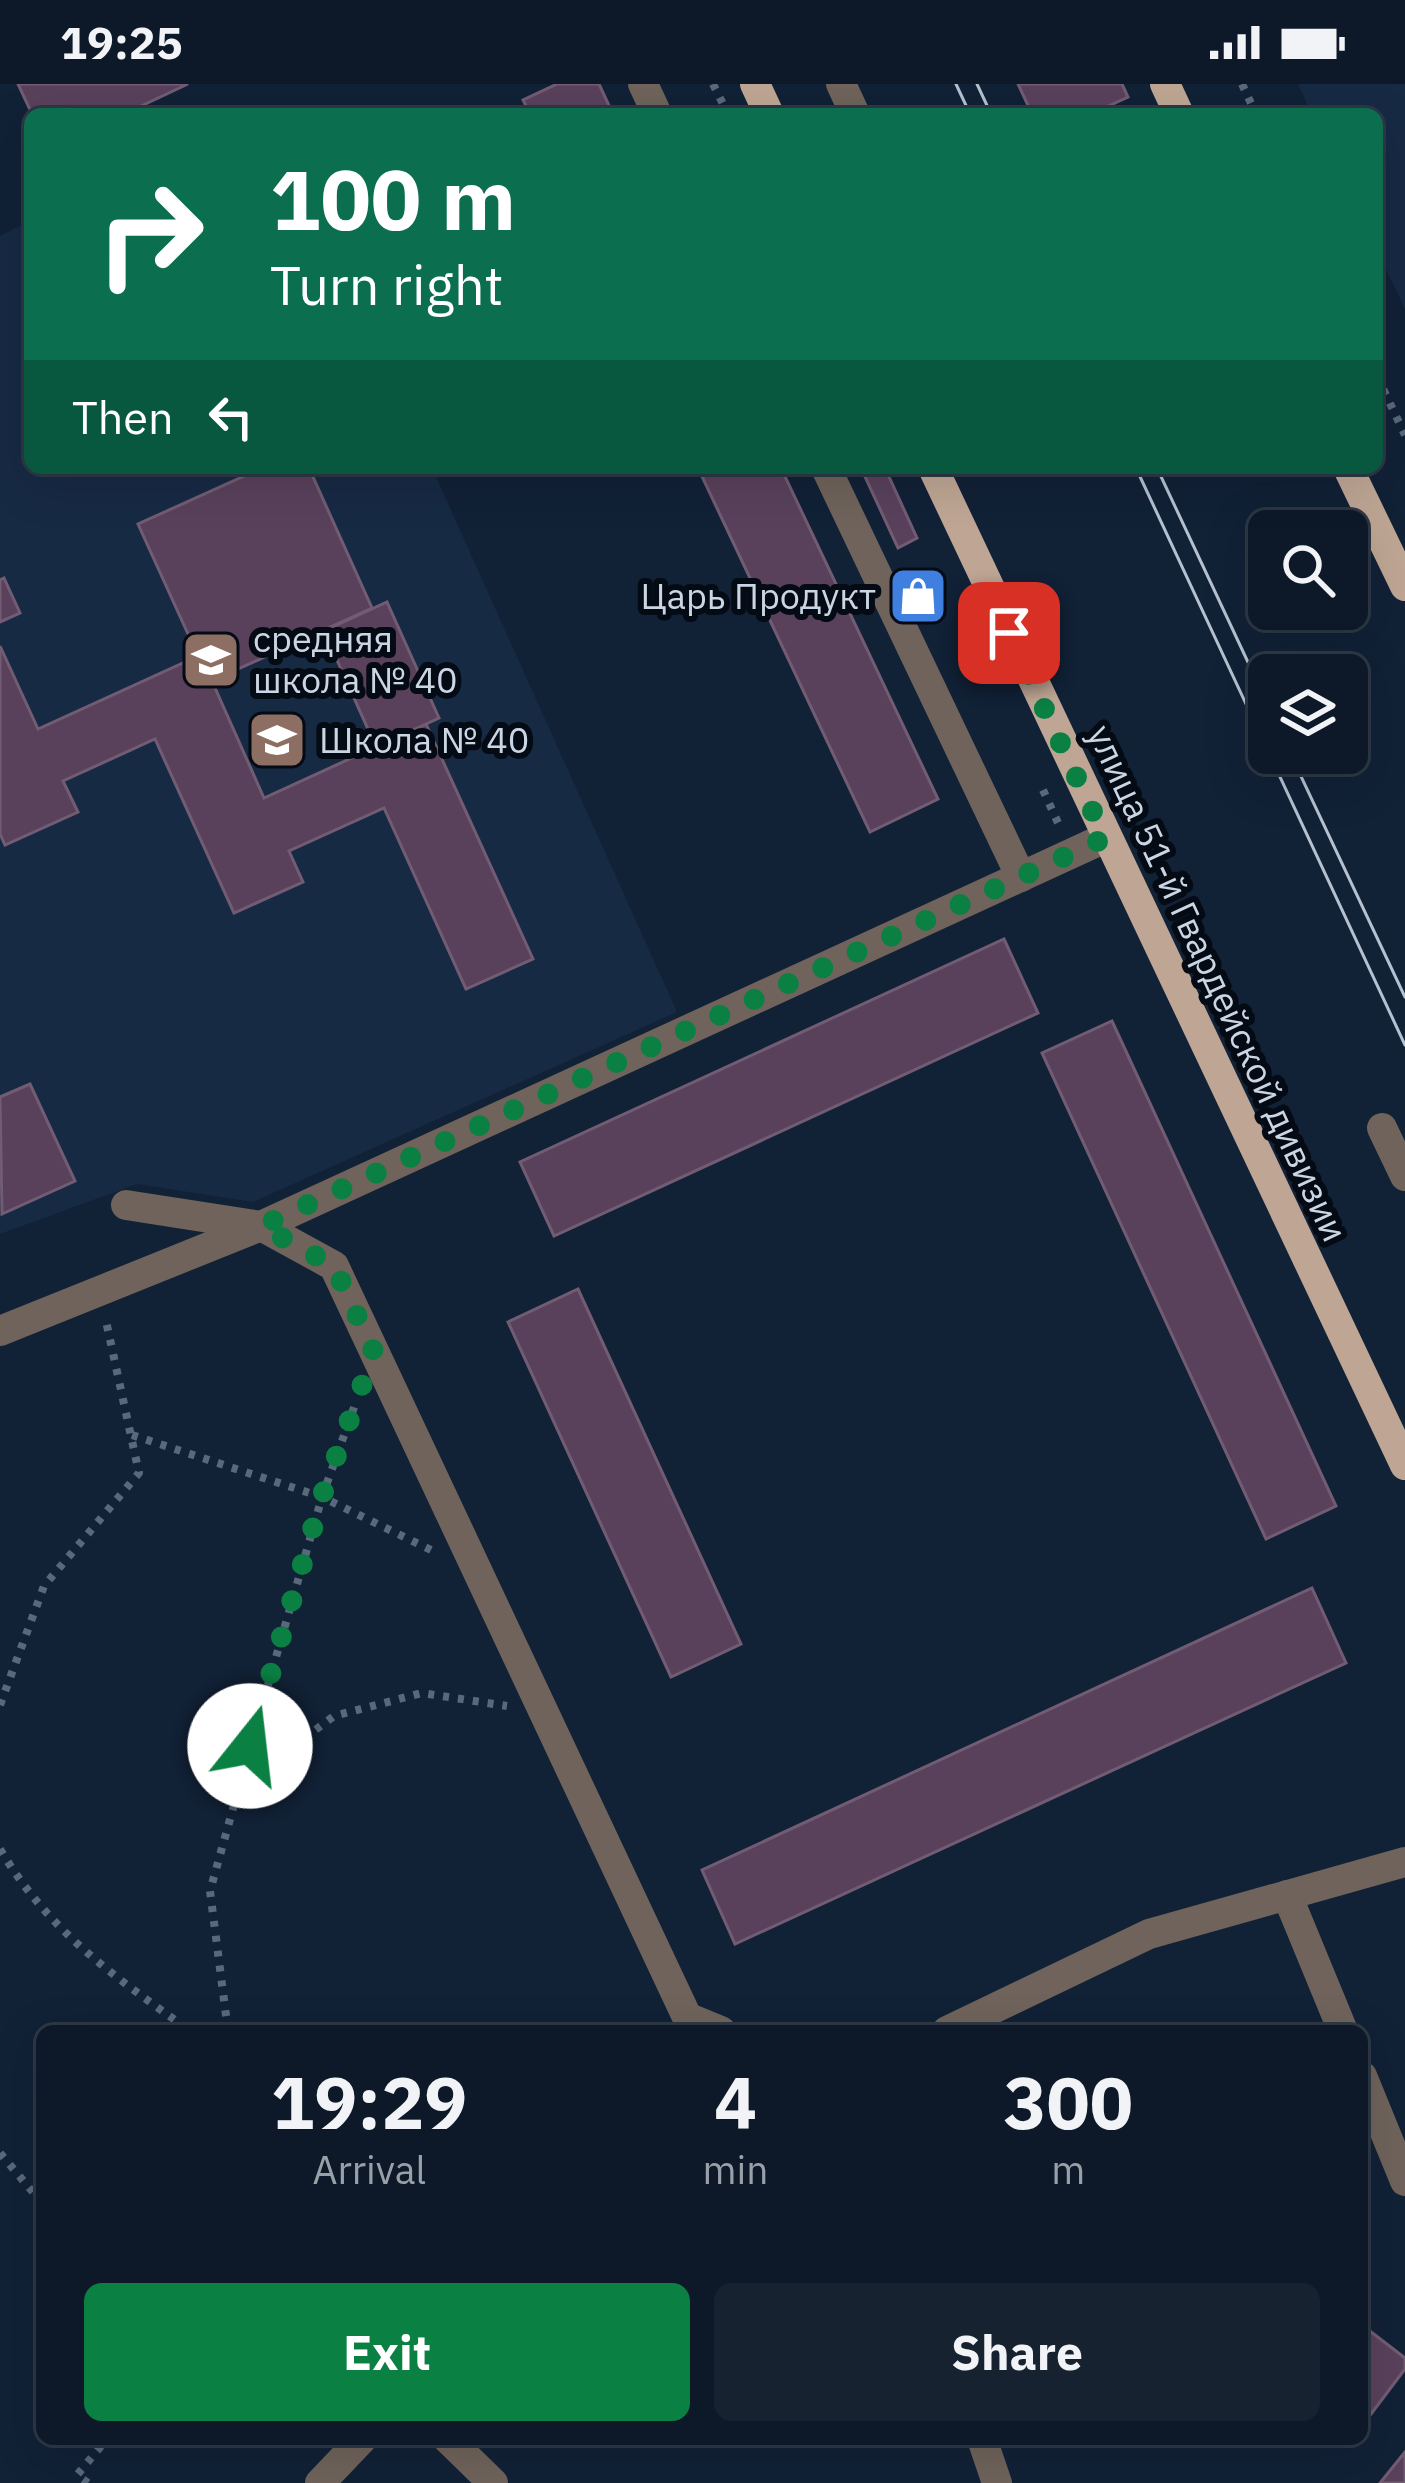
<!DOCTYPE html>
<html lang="en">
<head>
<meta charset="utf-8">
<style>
	:root { --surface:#0d1928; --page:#162230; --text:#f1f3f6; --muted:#9aa0a8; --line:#2d3845; --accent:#0b8043 }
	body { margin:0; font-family:"IBM Plex Sans",sans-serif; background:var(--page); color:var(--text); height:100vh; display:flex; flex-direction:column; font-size:45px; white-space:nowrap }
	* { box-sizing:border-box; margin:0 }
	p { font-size:39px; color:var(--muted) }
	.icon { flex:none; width:66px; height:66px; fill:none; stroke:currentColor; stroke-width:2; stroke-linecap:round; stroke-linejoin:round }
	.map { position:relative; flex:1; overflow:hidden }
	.panel { position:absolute; left:36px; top:1941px; width:1332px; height:420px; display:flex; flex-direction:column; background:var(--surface); border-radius:18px; box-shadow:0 12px 48px #0002,0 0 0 3px var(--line) }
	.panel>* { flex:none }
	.top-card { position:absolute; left:24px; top:24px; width:1359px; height:366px; border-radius:18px; box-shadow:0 12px 48px #0002,0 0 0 3px var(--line); background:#0b6e4f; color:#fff; overflow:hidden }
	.controls { position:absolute; left:1248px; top:426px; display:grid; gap:24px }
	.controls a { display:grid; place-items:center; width:120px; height:120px; border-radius:18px; background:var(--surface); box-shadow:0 12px 48px #0002,0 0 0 3px var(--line); font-size:60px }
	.pin { position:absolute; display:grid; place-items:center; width:102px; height:102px; color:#fff; margin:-51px; border-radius:24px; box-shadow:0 6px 18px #0006 }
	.me { position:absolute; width:132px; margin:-66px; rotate:16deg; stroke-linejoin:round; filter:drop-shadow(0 0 9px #0008) }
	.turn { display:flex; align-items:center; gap:42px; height:252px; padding:0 48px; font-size:54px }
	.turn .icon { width:156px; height:156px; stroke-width:2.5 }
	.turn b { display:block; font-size:84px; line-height:102px }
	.then { display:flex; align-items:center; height:114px; padding:0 48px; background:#0003; gap:24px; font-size:45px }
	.eta { display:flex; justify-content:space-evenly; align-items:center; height:204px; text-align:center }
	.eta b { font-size:72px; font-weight:800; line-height:84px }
	.cta { display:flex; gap:24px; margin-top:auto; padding:24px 48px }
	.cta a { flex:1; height:138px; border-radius:18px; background:var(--accent); color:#fff; font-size:48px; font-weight:800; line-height:138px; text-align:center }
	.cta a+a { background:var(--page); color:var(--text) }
	.status { display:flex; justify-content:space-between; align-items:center; height:84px; padding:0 60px; background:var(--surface); direction:ltr }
	.status svg { height:33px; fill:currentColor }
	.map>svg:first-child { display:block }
	.built { fill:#172a44 }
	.building { fill:#59415b; stroke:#725c74; stroke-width:3 }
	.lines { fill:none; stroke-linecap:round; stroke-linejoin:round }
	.path { stroke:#5a687b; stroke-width:8; stroke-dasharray:6 9; stroke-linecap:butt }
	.minor { stroke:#6f635b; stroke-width:30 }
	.major { stroke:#bfa694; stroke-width:30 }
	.tram { stroke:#b5c1d0; stroke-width:3 }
	.route { stroke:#0b8043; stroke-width:21; stroke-dasharray:0 37.8 }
	.labels { text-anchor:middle; stroke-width:12; stroke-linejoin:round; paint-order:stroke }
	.poi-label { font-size:36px; fill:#cbd6e4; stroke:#050b14; text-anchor:start }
	.street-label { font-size:36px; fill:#cbd6e4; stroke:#050b14 }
</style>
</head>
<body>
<div class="status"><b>19:25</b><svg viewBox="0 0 49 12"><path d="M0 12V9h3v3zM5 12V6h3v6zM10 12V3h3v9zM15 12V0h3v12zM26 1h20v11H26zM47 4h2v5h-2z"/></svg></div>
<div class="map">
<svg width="1405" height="2399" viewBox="0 0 1405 2399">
	<rect width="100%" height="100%" fill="#112136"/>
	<g class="built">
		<path d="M1298,0H1405V225L1377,166V30H1312Z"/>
		<path d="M30,137V384H432L677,928L253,1118L137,1100L0,1150V152Z"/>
	</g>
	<g class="building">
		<path d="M18,0H188L124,30H32Z"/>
		<path d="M557,0H599L613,30H530L523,16Z"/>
		<path d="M1018,0H1122L1128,13L1091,30H1032Z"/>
		<path d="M262,384H309L372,524L212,597L264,714L426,640L533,875L466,905L384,724L289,767L303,798L234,829L155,655L63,697L78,728L5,761L0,750V562L38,645L198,572L138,440Z"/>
		<path d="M698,384H781L938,715L870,748Z"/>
		<path d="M861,384H885L917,454L898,464Z"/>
		<path d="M4,494L20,529L0,538V496Z"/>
		<path d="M387,518L439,634L376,663L324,547Z"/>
		<path d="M1004,855L1038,929L554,1152L520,1078Z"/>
		<path d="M1112,937L1336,1422L1266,1455L1042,969Z"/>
		<path d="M30,1000L75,1097L2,1130L0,1013Z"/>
		<path d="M578,1205L741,1560L671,1593L508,1238Z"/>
		<path d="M1312,1504L1346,1579L735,1860L702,1786Z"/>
		<path d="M1362,2241L1405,2274V2285L1362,2342Z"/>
		<path d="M1405,2368V2399H1380Z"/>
	</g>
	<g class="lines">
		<g class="path">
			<path d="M713,0L723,20"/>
			<path d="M1242,0L1256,30"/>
			<path d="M1377,292L1405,351"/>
			<path d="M1043,706L1059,741"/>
			<path d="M132,1351L322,1413L431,1466"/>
			<path d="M0,1621L44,1502L139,1389L106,1237"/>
			<path d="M239,1702L322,1413L357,1315"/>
			<path d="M0,1765C49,1848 114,1892 190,1947"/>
			<path d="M228,1947L210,1807L239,1703L334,1632L422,1609L507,1622"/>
			<path d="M0,2069L42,2119"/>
			<path d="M88,2399L77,2391L107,2355"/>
		</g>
		<g class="minor">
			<path d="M643,0L657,30"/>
			<path d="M841,0L855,30"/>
			<path d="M826,384L1021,793"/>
			<path d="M1382,1044L1405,1092"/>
			<path d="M126,1121L261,1142L334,1182L687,1933L721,1947"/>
			<path d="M0,1247L261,1142L1105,754"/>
			<path d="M1287,1811L1343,1947"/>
			<path d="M947,1947L1149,1850L1405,1778"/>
			<path d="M1362,1992L1405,2097"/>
			<path d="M448,2355L493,2399"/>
			<path d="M982,2355L997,2399"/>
			<path d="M320,2399L362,2355"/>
		</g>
		<g class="major">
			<path d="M755,0L769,30"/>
			<path d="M1165,0L1179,30"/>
			<path d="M933,384L1405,1381"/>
			<path d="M1348,384L1405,502"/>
		</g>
		<g class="tram">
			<path d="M956,0L970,30"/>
			<path d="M977,0L991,30"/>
			<path d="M1136,384L1405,961"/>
			<path d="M1157,384L1269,623"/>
			<path d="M1290,669L1405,913"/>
		</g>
	</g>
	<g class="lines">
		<path class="route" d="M250,1662L322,1412L374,1268L334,1182L261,1142L1105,754L1009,549"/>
	</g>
	<defs>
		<symbol id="shop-square" viewBox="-11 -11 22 22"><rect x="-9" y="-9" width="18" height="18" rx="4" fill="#3f7fe0" stroke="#050b14"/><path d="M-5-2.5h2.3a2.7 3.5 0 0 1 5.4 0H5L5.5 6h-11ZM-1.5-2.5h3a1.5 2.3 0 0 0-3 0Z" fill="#fff"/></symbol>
		<symbol id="school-square" viewBox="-11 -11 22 22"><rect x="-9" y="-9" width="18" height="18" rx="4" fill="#8d6e63" stroke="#050b14"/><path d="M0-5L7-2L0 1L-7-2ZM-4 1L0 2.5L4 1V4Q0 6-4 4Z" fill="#fff"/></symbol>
	</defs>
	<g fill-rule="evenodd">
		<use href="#shop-square" x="885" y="479" width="66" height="66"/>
		<use href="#school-square" x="178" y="543" width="66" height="66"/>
		<use href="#school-square" x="244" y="623" width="66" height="66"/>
	</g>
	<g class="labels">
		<g class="poi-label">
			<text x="876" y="525" text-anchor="end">Царь Продукт</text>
			<text x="253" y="568">средняя<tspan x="253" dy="41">школа № 40</tspan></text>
			<text x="319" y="669">Школа № 40</text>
		</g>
		<g class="street-label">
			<text transform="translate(1218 899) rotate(65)" y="13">улица 51-й Гвардейской дивизии</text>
		</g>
	</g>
</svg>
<div class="controls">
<a><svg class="icon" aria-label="search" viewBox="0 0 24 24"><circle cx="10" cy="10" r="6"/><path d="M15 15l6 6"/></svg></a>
<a><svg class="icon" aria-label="layers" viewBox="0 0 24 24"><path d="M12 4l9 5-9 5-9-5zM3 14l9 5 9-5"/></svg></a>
</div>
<div class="pin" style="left:1009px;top:549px;background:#d93025"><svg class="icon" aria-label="arrive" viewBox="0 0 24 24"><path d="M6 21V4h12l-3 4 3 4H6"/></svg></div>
<svg class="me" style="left:250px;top:1662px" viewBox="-20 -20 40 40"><circle r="19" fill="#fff"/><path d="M0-13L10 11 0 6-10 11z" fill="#0b8043"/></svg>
<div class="top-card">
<div class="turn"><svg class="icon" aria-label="right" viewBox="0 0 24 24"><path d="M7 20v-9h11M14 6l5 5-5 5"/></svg><div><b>100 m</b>Turn right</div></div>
<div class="then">Then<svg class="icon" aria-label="left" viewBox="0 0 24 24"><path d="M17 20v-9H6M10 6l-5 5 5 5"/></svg></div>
</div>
<section class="panel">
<div class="eta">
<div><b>19:29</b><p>Arrival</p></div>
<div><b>4</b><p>min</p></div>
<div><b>300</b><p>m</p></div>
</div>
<div class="cta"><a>Exit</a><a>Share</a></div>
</section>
</div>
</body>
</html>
